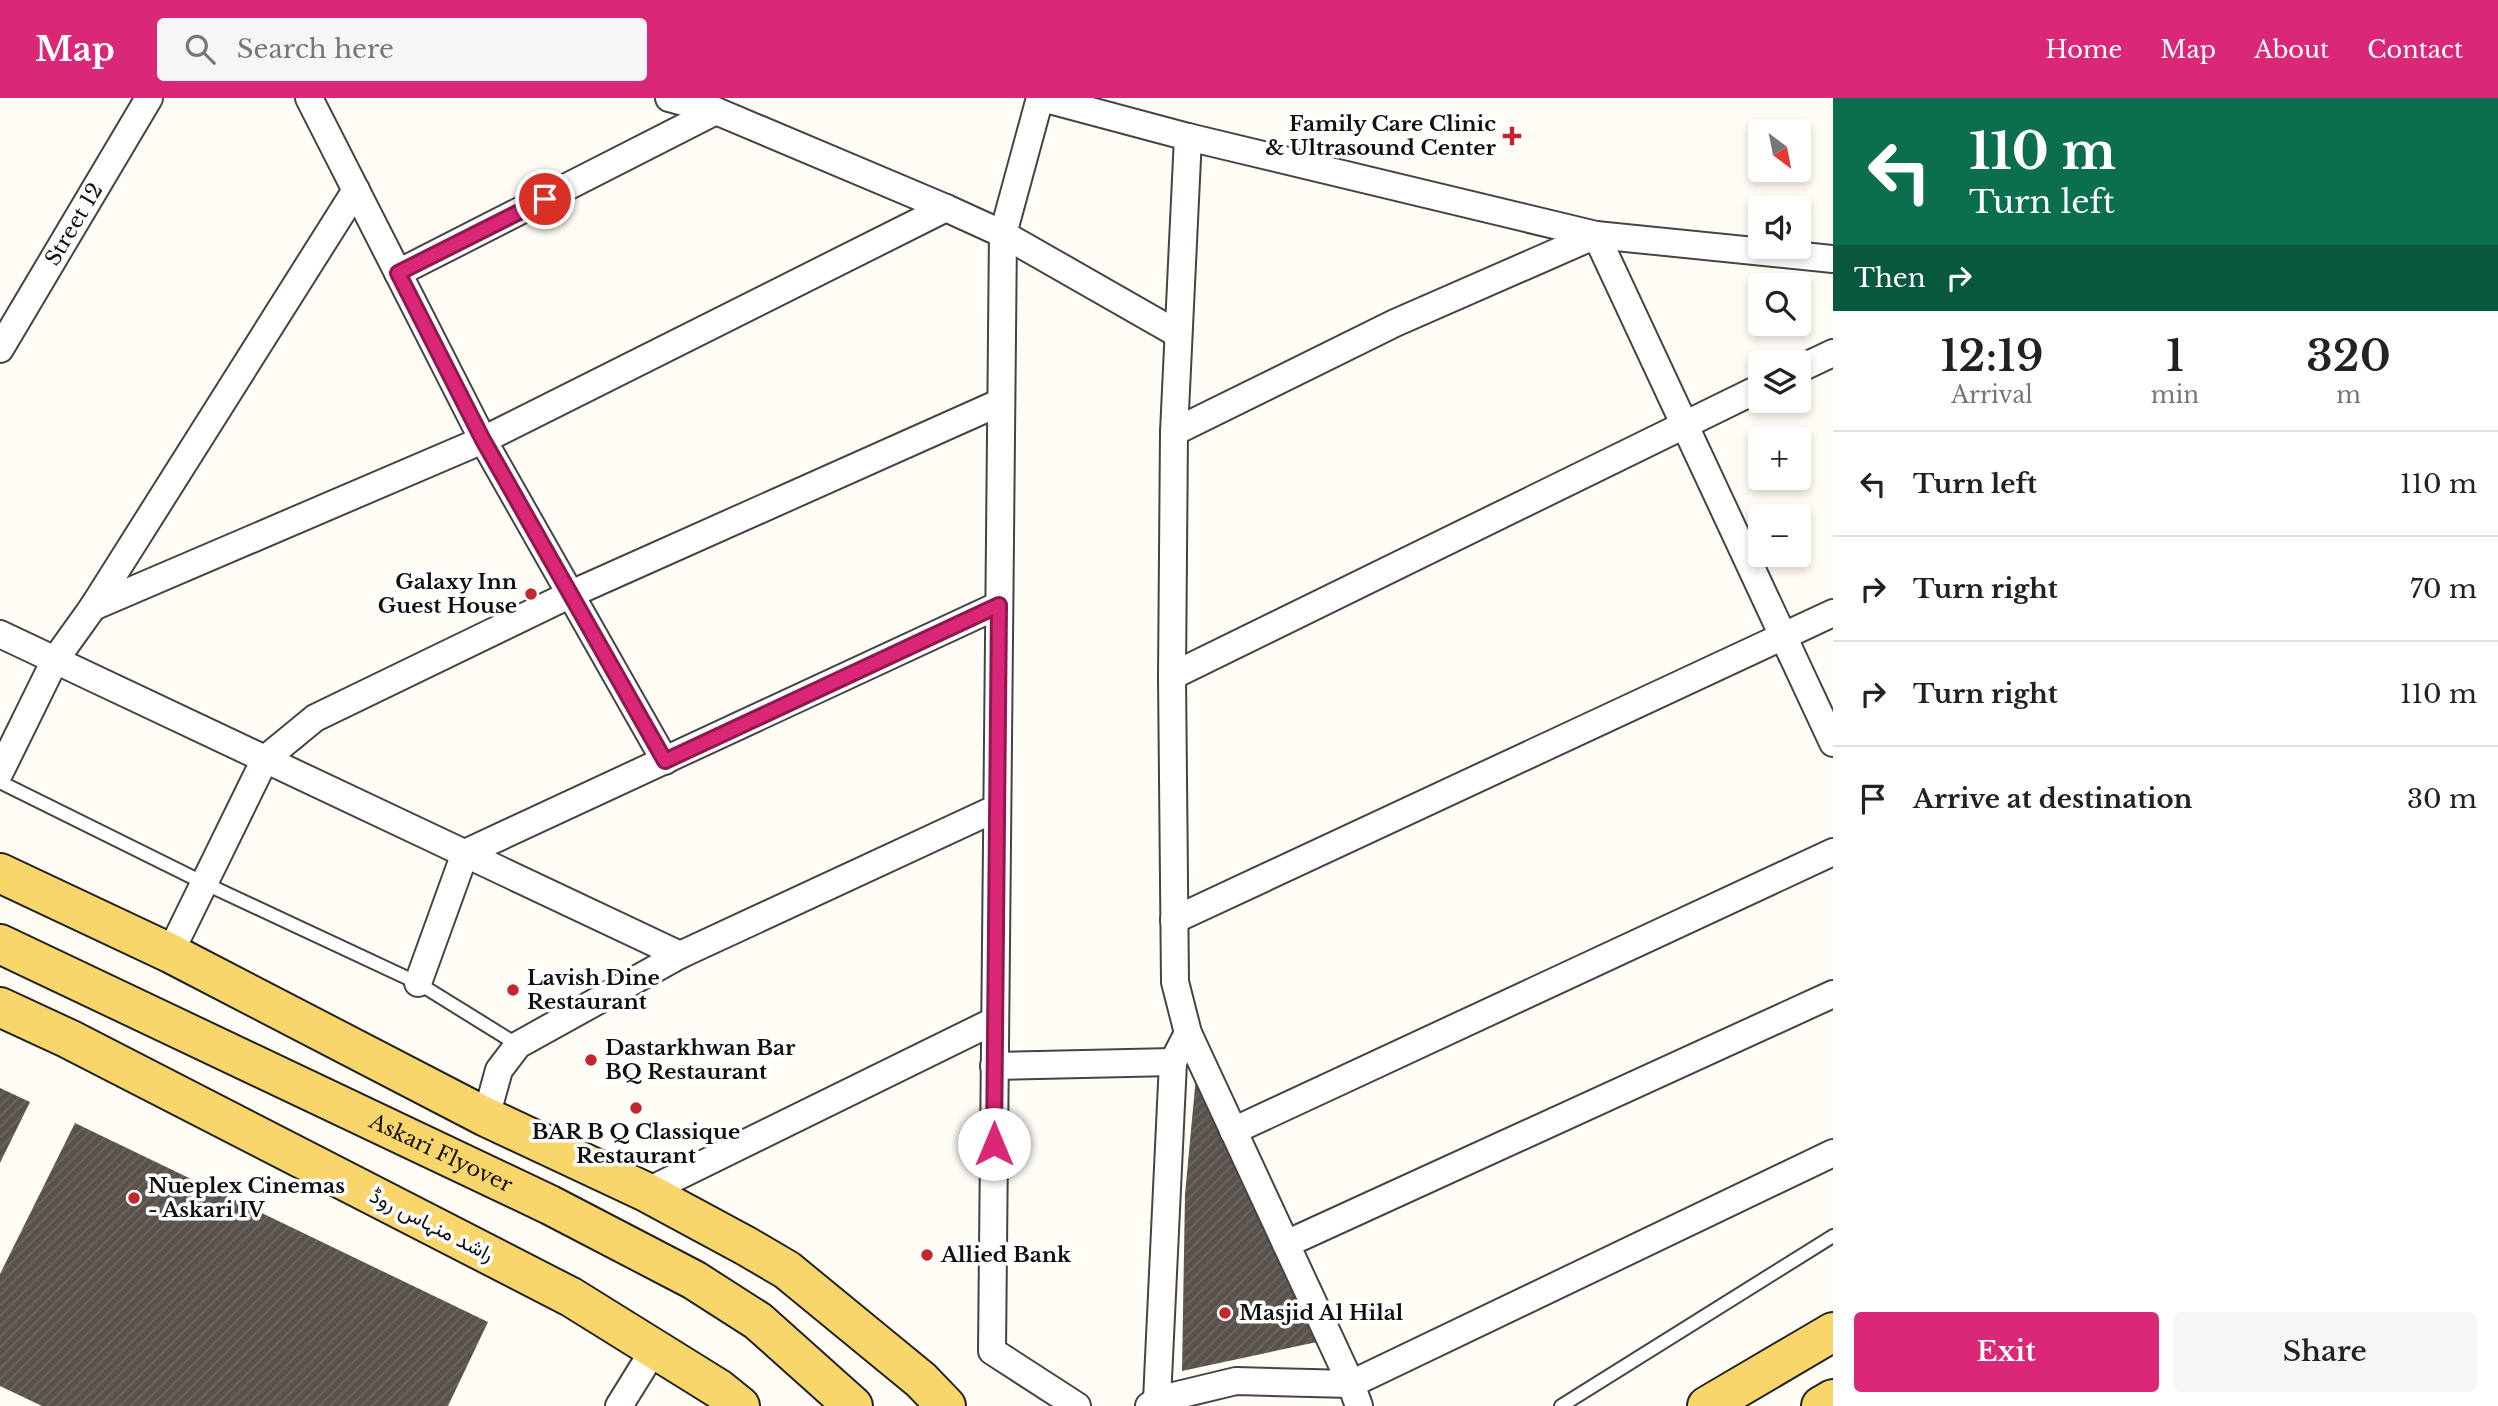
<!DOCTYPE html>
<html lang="en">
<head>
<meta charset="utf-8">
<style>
	:root { --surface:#fff; --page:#f6f6f6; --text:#222; --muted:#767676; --line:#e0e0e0; --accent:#db2777 }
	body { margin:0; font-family:"Libre Baskerville",Vazirmatn,serif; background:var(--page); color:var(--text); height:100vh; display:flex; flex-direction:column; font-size:26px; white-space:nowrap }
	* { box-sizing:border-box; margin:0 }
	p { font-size:23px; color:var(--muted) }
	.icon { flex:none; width:38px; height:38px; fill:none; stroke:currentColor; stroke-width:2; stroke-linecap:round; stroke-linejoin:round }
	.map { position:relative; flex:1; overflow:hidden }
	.side { display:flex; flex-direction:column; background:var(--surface); width:665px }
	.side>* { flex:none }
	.guide { background:#0b6e4f; color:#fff; overflow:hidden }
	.needle { width:46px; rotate:148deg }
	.tools { position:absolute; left:1748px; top:21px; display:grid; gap:14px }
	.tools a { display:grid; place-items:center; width:63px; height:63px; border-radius:7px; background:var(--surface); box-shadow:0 4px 10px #0003; font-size:35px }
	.pin { position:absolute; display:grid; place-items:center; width:60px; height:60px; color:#fff; margin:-30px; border:4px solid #fff; border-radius:50%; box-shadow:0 2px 7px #0007 }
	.me { position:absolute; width:77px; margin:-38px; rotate:0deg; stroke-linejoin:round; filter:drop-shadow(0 0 5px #0008) }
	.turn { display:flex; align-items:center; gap:24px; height:147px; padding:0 21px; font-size:32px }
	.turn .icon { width:91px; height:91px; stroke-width:2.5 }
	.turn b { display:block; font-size:49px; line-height:60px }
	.then { display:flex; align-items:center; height:66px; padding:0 21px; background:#0003; gap:14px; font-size:26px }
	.eta { display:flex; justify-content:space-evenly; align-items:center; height:119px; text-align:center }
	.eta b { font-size:42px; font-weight:600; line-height:49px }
	.cta { display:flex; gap:14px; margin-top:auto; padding:14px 21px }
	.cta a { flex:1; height:80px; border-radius:7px; background:var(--accent); color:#fff; font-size:28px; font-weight:600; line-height:80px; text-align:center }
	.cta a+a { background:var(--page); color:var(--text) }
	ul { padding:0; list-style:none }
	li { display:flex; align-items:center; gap:21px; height:105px; padding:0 21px; border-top:2px solid var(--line) }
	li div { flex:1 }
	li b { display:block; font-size:26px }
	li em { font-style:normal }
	header { display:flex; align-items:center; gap:42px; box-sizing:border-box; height:98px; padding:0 35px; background:var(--accent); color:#fff }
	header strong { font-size:33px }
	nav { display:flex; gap:38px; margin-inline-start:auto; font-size:24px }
	.search { width:490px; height:63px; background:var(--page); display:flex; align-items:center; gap:18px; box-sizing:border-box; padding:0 24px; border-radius:7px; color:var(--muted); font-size:26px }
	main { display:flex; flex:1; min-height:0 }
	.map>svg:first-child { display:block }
	.building { fill:url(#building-hatch) }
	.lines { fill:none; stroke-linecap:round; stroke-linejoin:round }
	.service-casing { stroke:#444; stroke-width:16 }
	.minor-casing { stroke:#444; stroke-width:30 }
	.primary-casing { stroke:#222; stroke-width:42 }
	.service { stroke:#fff; stroke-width:12 }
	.minor { stroke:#fff; stroke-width:26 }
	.primary { stroke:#f9d66b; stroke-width:38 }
	.route-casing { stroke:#8e194d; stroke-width:18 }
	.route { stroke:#db2777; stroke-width:12 }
	.poi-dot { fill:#c4262e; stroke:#fff; stroke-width:2.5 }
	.labels { text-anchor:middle; stroke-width:7; stroke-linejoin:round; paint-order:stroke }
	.poi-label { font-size:21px; font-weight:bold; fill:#111; stroke:#fff; text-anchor:start }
	.street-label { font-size:21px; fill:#111; stroke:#fff }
</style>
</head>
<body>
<header>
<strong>Map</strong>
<div class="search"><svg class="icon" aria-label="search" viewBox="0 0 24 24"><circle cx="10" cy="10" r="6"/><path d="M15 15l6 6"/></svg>Search here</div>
<nav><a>Home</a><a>Map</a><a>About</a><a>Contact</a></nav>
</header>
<main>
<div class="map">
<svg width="1833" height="1308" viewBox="0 0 1833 1308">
	<defs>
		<pattern id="building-hatch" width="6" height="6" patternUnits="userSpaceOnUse" patternTransform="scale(1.75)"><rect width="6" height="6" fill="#5a524d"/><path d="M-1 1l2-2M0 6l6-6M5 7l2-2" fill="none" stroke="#6d6662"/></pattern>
	</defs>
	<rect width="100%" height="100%" fill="#fffdf5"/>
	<g class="building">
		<path d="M1196,979L1317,1244L1182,1273L1185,1096Z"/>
		<path d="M0,990L30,1004L0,1065Z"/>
		<path d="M75,1025L488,1224L448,1308H42L0,1288V1176Z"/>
	</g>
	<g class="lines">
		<defs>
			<g id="service">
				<path d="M0,684L204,785L418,885L518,947"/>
				<path d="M1561,1308L1833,1138"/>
			</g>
			<g id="minor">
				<path d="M309,0L483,342L665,663"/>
				<path d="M669,0L716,13L946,110L1003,136L1178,236"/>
				<path d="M1040,0L1003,136L992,1253L1077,1308"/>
				<path d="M1042,0L1188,39L1596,137L1833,161"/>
				<path d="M398,175L716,13"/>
				<path id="s1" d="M0,251L149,0"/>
				<path d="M1799,271L1833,255"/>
				<path d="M1174,334L1395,225L1596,137L1833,645"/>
				<path d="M93,509L483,342L946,110"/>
				<path d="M0,536L680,857"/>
				<path d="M1172,578L1760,290"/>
				<path d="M0,674L55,562L93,509L356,92"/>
				<path d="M1174,822L1833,515"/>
				<path d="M170,855L265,661L315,620L571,496L1001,304"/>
				<path d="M418,885L465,755L999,507"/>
				<path d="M1188,935L1351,1286L1359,1308"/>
				<path d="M994,968L1173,964"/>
				<path d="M486,1019L499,972L518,947L680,857L997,710"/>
				<path d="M1233,1033L1833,754"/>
				<path d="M646,1094L994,923"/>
				<path d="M1286,1146L1833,896"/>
				<path d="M1157,1302L1173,964L1188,935L1175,884L1172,578L1174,334L1188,39"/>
				<path d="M619,1308L655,1250"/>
				<path d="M1149,1308L1157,1302L1236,1283L1351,1286L1833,1055"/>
			</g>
			<g id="primary">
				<path d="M0,775L170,855L486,1019L646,1094L746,1148L787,1172L921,1282L946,1308"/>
				<path id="s2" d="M0,846L550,1107L694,1182L758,1223L853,1308"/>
				<path d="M0,909L69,941L571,1199L719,1291L740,1308"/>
				<path d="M1707,1308L1833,1234"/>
				<path d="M1821,1308L1833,1301"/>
			</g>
		</defs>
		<use href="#service" class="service-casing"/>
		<use href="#minor" class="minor-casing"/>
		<use href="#primary" class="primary-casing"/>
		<use href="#service" class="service"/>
		<use href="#minor" class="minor"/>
		<use href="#primary" class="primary"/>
	</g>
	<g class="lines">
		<defs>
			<path id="route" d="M545,101L398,175L483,342L665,663L999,507L994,1046"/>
		</defs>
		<use href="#route" class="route-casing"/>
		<use href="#route" class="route"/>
	</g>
	<g class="poi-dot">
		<path d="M1508.5 27.5h7v7h7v7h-7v7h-7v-7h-7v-7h7z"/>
		<circle cx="531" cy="496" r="7"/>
		<circle cx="513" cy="892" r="7"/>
		<circle cx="591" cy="962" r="7"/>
		<circle cx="636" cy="1010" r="7"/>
		<circle cx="134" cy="1100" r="7"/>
		<circle cx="927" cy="1157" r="7"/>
		<circle cx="1225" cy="1215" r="7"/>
	</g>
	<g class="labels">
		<g class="poi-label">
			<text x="1496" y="33" text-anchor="end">Family Care Clinic<tspan x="1496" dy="24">&amp; Ultrasound Center</tspan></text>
			<text x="517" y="491" text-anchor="end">Galaxy Inn<tspan x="517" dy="24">Guest House</tspan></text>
			<text x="527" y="887">Lavish Dine<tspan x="527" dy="24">Restaurant</tspan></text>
			<text x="605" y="957">Dastarkhwan Bar<tspan x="605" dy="24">BQ Restaurant</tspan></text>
			<text x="636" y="1041" text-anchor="middle">BAR B Q Classique<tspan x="636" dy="24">Restaurant</tspan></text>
			<text x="148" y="1095">Nueplex Cinemas<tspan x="148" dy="24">- Askari IV</tspan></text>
			<text x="941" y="1164">Allied Bank</text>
			<text x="1239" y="1222">Masjid Al Hilal</text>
		</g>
		<g class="street-label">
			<text dy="7" stroke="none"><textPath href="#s1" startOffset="145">Street 12</textPath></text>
			<text dy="7" stroke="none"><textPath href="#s2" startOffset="488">Askari Flyover</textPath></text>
			<text transform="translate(432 1127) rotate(27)" y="7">راشد منہاس روڈ</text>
		</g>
	</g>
</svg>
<div class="tools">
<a><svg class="needle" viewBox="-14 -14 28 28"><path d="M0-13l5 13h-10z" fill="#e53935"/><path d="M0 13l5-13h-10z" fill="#767676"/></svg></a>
<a><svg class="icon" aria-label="sound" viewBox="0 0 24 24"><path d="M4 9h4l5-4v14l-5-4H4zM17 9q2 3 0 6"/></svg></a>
<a><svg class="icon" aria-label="search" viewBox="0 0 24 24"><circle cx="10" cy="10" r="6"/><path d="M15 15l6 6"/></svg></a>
<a><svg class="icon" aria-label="layers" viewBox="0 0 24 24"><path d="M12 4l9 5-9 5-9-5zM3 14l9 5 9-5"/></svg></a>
<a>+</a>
<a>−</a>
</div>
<div class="pin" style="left:545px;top:101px;background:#d93025"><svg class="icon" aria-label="arrive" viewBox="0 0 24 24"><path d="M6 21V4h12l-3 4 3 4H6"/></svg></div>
<svg class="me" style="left:994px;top:1046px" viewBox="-20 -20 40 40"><circle r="19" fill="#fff"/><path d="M0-13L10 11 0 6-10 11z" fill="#db2777"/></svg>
</div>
<section class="side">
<div class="guide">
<div class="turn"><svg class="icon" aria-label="left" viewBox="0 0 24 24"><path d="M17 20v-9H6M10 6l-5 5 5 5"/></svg><div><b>110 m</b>Turn left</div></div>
<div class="then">Then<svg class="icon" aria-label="right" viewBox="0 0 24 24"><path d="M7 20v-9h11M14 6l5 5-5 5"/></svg></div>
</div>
<div class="eta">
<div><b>12:19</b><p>Arrival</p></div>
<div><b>1</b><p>min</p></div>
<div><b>320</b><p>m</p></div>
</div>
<ul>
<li><svg class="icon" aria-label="left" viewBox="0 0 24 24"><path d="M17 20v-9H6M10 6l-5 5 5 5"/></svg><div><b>Turn left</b></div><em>110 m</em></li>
<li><svg class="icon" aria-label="right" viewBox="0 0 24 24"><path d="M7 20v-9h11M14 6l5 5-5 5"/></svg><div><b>Turn right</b></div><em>70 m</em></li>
<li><svg class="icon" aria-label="right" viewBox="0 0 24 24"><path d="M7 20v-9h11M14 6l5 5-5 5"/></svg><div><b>Turn right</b></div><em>110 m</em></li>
<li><svg class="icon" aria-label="arrive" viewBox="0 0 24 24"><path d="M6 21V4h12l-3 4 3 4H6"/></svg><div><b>Arrive at destination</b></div><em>30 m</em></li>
</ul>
<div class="cta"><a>Exit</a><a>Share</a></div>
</section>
</main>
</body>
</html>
